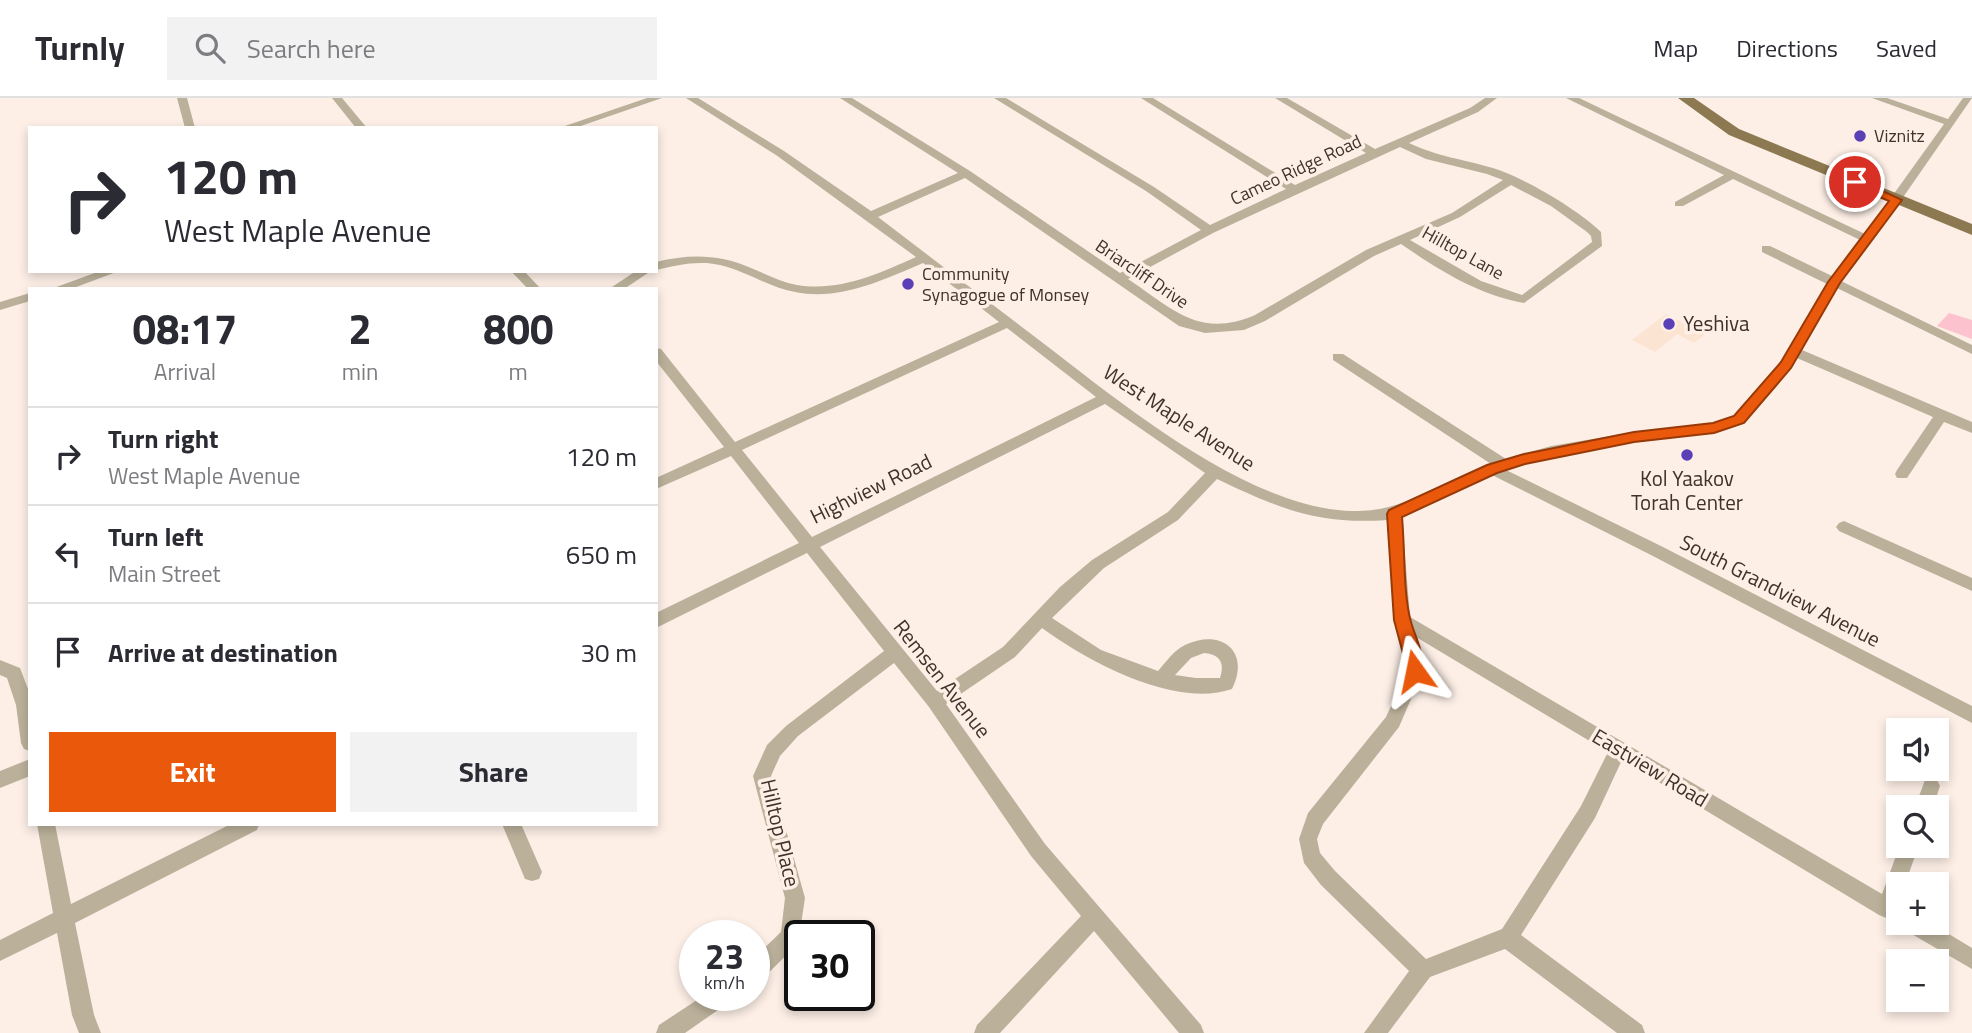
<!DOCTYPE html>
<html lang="en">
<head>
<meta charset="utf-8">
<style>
	:root { --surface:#fff; --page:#f2f2f3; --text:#2b2b33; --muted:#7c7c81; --line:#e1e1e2; --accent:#ea580c }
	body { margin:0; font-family:"Titillium Web",sans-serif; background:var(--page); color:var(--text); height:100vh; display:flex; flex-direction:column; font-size:26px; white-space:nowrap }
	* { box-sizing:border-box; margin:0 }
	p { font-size:23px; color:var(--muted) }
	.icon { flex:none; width:38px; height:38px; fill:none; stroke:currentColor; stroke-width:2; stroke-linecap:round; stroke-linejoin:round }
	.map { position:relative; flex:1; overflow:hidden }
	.details { position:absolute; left:28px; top:189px; width:630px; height:539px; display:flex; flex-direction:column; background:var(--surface); border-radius:0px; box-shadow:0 4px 10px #0003 }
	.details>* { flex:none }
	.guide { position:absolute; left:28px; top:28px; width:630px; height:147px; border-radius:0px; box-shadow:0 4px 10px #0003; background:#fff; color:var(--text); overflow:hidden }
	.buttons { position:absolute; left:1886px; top:620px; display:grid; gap:14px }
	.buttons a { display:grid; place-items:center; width:63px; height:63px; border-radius:0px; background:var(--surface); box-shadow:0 4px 10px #0003; font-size:35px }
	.speed { position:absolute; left:679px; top:822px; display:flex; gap:14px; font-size:35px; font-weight:700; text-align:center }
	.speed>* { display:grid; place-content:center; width:91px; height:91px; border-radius:50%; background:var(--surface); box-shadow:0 4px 10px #0003; line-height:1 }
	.speed small { font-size:18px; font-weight:400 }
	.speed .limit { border:4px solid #111; border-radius:10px; background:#fff; color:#111 }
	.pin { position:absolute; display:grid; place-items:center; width:60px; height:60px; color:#fff; margin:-30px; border:4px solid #fff; border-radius:50%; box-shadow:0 2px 7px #0007 }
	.me { position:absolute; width:77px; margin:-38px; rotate:348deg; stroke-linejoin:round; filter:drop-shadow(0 0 5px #0008) }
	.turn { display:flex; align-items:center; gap:24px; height:147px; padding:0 21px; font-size:32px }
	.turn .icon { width:91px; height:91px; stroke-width:2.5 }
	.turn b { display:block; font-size:49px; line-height:60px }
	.eta { display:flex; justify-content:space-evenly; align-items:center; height:119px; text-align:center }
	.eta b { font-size:42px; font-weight:700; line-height:49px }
	.primary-button { display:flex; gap:14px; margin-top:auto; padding:14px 21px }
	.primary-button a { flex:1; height:80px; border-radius:0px; background:var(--accent); color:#fff; font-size:28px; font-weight:700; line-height:80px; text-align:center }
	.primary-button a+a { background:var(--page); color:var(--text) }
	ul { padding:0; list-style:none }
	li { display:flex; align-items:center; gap:21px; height:98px; padding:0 21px; border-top:2px solid var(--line) }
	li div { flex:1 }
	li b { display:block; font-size:26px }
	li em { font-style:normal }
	header { display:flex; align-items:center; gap:42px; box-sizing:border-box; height:98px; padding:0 35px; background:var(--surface); border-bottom:2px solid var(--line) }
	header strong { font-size:33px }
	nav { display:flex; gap:38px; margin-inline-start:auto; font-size:24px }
	.search { width:490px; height:63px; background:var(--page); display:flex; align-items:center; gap:18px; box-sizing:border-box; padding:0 24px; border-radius:0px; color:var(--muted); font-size:26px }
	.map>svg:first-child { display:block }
	.built { fill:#fce4d2 }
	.green { fill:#fcc2cd }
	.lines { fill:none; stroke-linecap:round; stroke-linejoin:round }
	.minor { fill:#bbb19b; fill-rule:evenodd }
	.major { fill:#8d7951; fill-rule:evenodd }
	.route { fill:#ea580c; stroke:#983908; stroke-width:2 }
	.poi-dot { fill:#5a3fb7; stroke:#fdefe6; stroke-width:2.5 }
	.labels { text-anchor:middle; stroke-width:7; stroke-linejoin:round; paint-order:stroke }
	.far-poi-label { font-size:18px; fill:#3f3229; stroke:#fdefe6; text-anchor:start }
	.far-street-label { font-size:18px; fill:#3f3229; stroke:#fdefe6 }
	.poi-label { font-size:21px; fill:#3f3229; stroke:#fdefe6; text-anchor:start }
	.street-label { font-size:21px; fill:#3f3229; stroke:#fdefe6 }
</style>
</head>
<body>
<header>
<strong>Turnly</strong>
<div class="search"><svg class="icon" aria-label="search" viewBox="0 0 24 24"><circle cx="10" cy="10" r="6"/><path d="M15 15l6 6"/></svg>Search here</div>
<nav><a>Map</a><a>Directions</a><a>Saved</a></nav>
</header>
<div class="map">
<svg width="1972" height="935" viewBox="0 0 1972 935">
	<rect width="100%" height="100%" fill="#fdefe6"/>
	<path class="built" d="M1666,216L1705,236L1694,245L1677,236L1655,254L1632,242Z"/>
	<path class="green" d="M1949,215L1972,222V241L1937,228Z"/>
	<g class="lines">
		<g class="minor">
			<path d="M177,0H187L195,30H185Z"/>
			<path d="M332,0H342L367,30H356Z"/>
			<path d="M647,0H662L575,30H559Z"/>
			<path d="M686,0H698L784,53L871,113L958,75L840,0H852L970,73L1120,175L1201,132L1146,93L994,0H1006L1154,89L1210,127L1286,91L1141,0H1153L1295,87L1366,55L1275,0H1287L1375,51L1470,10L1485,0H1497L1478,14L1409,45C1439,59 1462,61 1493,70C1523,79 1579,112 1601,134L1602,148L1524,205C1478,197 1439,172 1401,146L1374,158L1265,223L1244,232L1205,235L1179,228L965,80L878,119C933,161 988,203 1043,245C1124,307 1248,410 1352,413C1406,415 1443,381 1491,366L1333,262V256H1343L1506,361L1551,348L1634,334L1713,325L1734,319L1782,263L1827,186L1762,154V148H1770L1832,178L1860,142L1733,81L1683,108H1675V104L1724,77L1566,0H1579L1865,136L1944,26L1872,0H1887L1948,21L1963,0H1972L1888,121L1841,183L1972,247V256L1837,190L1802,252L1972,324V335L1944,324L1907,380H1897L1895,376L1897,372L1933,319L1797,260L1744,325L1714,335L1634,344L1551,358L1506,372L1663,449L1972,608V625L1651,457L1492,377L1402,419L1410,519L1882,796L1900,747H1919L1905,786H1899V824H1929L1972,850V871L1903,831L1901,826L1879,817L1622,662L1595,720L1521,837L1642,927L1645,935H1617L1505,851L1430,879L1388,935H1364L1409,873L1321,787L1304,765L1299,741L1308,715L1386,619L1407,573L1403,547L1394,522L1387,422C1317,427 1278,410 1217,381L1178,422L1104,470L1052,520L1101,552L1158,573C1166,564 1174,552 1185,547C1221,530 1251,553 1232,591C1175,611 1087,563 1042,530L1015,559L946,606L1045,746L1201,927L1204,935H1179L1094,833L1000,935H974L977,927L1081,818L1031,758L929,609L894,565L798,638L780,658L771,678L805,800L798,846L761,882L754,885V860L781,834L785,800L753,678L767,647L786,628L884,553L807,455L656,530V515L799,445L731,358L656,391V380L724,349L656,263V250L661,251L735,344L999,224L923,165C883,182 840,203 795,194C768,189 746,173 720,167C699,162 677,167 656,172V164C690,156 719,156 751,170C766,176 781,184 797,187C839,194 878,176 916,159L776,57ZM1400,49L1426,61L1487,76L1503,82L1452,115L1366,152L1255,217C1199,241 1173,211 1128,181L1213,135ZM1511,87L1551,108L1587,134L1591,138L1592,144L1522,197L1481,183L1410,142L1460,119ZM1007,230L1096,299L812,439L742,352ZM1105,306L1205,375L1168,414L1092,462L1060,489L1003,549L937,593L820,449ZM1416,539L1608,654L1581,708L1502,831L1426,861L1335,773L1320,755L1317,741L1323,726L1399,629L1423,573ZM1204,555C1220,556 1225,565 1220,580H1196L1175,577L1191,560Z"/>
			<path d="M100,173H119L71,191H51Z"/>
			<path d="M511,173H524L541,191H528Z"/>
			<path d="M636,173H651L624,191H609Z"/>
			<path d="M30,195V203L0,212V204Z"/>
			<path d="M1844,423L1972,480V493L1839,433L1836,429L1839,425Z"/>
			<path d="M0,562L20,570L30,596V653L24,651L21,645L16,607L7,580L0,577Z"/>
			<path d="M30,661V678L0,690V673Z"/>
			<path d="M1931,680L1937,682L1940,688L1933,709H1915L1925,682Z"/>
			<path d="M37,726H55L71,806L231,726H259L257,732L75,825L94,917L101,935H79L72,917L57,835L0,863V842L53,815Z"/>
			<path d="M502,726H521L542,774L539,781L532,783L525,781Z"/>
			<path d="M703,898H731L728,905L685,935H656L659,927Z"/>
		</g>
		<path class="major" d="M1678,0H1694L1739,31L1972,126V137L1729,37Z"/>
	</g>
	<path class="route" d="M1851,82H1859L1902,102L1840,185L1791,270L1744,325L1714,335L1634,344L1525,366L1497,375L1402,419C1405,449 1403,496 1411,524C1415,539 1428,563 1421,578L1415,580L1409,578L1394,522L1387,416L1389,412L1487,367L1524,356L1634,334L1713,325L1734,318L1781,264L1828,184L1889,103L1851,87Z"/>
	<g class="poi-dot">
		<circle cx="1860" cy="38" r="7"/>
		<circle cx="908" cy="186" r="7"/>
		<circle cx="1669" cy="226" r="7"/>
		<circle cx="1687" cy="357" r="7"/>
	</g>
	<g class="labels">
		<g class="far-poi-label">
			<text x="1874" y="44">Viznitz</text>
			<text x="922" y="182">Community<tspan x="922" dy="21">Synagogue of Monsey</tspan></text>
		</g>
		<g class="far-street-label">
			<text transform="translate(1296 72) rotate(-25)" y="6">Cameo Ridge Road</text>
			<text transform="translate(1463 155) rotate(29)" y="6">Hilltop Lane</text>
			<text transform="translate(1142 176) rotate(34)" y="6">Briarcliff Drive</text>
		</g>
		<g class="poi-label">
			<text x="1683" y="233">Yeshiva</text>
			<text x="1687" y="388" text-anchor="middle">Kol Yaakov<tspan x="1687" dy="24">Torah Center</tspan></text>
		</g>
		<g class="street-label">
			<text transform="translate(1179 320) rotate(33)" y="7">West Maple Avenue</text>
			<text transform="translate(871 391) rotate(-26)" y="7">Highview Road</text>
			<text transform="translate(1780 493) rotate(27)" y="7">South Grandview Avenue</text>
			<text transform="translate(942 581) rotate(52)" y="7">Remsen Avenue</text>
			<text transform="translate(1650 670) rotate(31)" y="7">Eastview Road</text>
			<text transform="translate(780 735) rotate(77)" y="7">Hilltop Place</text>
		</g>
	</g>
</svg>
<div class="buttons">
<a><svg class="icon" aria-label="sound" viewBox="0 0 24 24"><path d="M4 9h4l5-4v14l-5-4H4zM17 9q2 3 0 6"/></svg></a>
<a><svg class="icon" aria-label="search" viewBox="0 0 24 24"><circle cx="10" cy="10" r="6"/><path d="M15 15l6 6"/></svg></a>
<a>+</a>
<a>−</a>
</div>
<div class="speed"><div>23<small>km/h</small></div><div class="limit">30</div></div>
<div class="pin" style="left:1855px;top:84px;background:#d93025"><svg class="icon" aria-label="arrive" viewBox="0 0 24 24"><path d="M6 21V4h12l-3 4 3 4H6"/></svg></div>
<svg class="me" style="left:1415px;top:573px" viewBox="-20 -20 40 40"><path d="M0-17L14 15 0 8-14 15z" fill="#ea580c" stroke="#fff" stroke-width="4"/></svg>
<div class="guide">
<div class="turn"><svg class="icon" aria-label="right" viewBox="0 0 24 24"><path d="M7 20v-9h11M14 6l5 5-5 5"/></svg><div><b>120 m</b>West Maple Avenue</div></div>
</div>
<section class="details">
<div class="eta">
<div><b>08:17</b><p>Arrival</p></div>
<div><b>2</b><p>min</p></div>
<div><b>800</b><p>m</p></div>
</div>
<ul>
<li><svg class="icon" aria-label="right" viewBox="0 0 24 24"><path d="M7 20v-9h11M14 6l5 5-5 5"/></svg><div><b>Turn right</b><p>West Maple Avenue</p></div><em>120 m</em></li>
<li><svg class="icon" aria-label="left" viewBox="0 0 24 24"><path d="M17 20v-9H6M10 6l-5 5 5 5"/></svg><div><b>Turn left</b><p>Main Street</p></div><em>650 m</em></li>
<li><svg class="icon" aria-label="arrive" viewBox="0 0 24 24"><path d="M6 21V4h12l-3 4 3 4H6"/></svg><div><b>Arrive at destination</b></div><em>30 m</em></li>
</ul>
<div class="primary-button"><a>Exit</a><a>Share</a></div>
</section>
</div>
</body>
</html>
